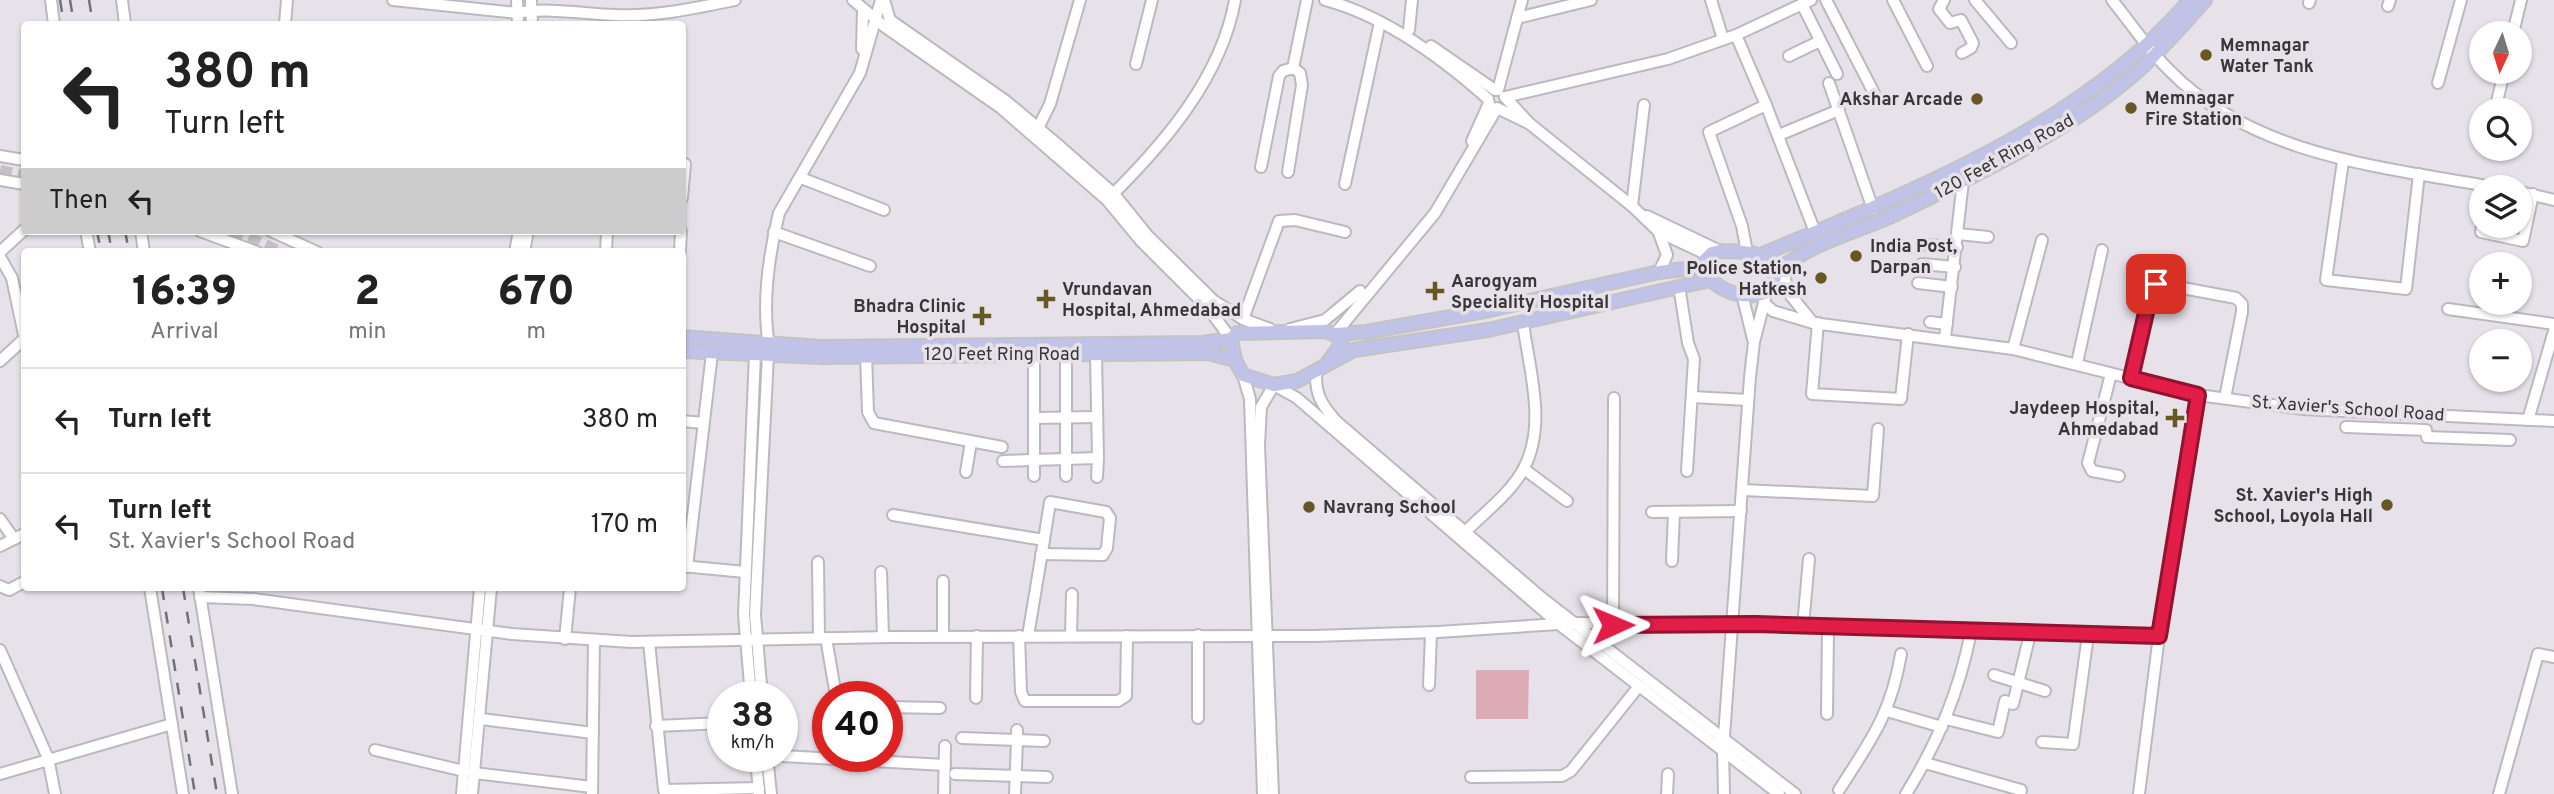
<!DOCTYPE html>
<html lang="en">
<head>
<meta charset="utf-8">
<style>
	:root { --surface:#fff; --page:#f2f2f2; --text:#222; --muted:#767676; --line:#e0e0e0 }
	body { margin:0; font-family:Overpass,sans-serif; background:var(--page); color:var(--text); height:100vh; display:flex; flex-direction:column; font-size:26px; white-space:nowrap }
	* { box-sizing:border-box; margin:0 }
	p { font-size:23px; color:var(--muted) }
	.icon { flex:none; width:38px; height:38px; fill:none; stroke:currentColor; stroke-width:2; stroke-linecap:round; stroke-linejoin:round }
	.map { position:relative; flex:1; overflow:hidden }
	.details { position:absolute; left:21px; top:248px; width:665px; height:343px; display:flex; flex-direction:column; background:var(--surface); border-radius:7px; box-shadow:0 2px 5px #0004 }
	.details>* { flex:none }
	.top-card { position:absolute; left:21px; top:21px; width:665px; height:214px; border-radius:7px; box-shadow:0 2px 5px #0004; background:#fff; color:var(--text); overflow:hidden }
	.needle { width:46px; rotate:184deg }
	.fabs { position:absolute; left:2469px; top:21px; display:grid; gap:14px }
	.fabs a { display:grid; place-items:center; width:63px; height:63px; border-radius:50%; background:var(--surface); box-shadow:0 2px 5px #0004; font-size:35px }
	.speed { position:absolute; left:707px; top:681px; display:flex; gap:14px; font-size:35px; font-weight:700; text-align:center }
	.speed>* { display:grid; place-content:center; width:91px; height:91px; border-radius:50%; background:var(--surface); box-shadow:0 2px 5px #0004; line-height:1 }
	.speed small { font-size:18px; font-weight:400 }
	.speed .limit { border:10px solid #d22; background:#fff; color:#111 }
	.pin { position:absolute; display:grid; place-items:center; width:60px; height:60px; color:#fff; margin:-30px; border-radius:14px; box-shadow:0 4px 10px #0006 }
	.me { position:absolute; width:77px; margin:-38px; rotate:89deg; stroke-linejoin:round; filter:drop-shadow(0 0 5px #0008) }
	.turn { display:flex; align-items:center; gap:24px; height:147px; padding:0 28px; font-size:32px }
	.turn .icon { width:91px; height:91px; stroke-width:2.5 }
	.turn b { display:block; font-size:49px; line-height:60px }
	.then { display:flex; align-items:center; height:66px; padding:0 28px; background:#0003; gap:14px; font-size:26px }
	.eta { display:flex; justify-content:space-evenly; align-items:center; height:119px; text-align:center }
	.eta b { font-size:42px; font-weight:800; line-height:49px }
	ul { padding:0; list-style:none }
	li { display:flex; align-items:center; gap:21px; height:105px; padding:0 28px; border-top:2px solid var(--line) }
	li div { flex:1 }
	li b { display:block; font-size:26px }
	li em { font-style:normal }
	.map>svg:first-child { display:block }
	.green { fill:#ddabb3 }
	.lines { fill:none; stroke-linecap:round; stroke-linejoin:round }
	.major-tunnel { stroke:#c4c0c7; stroke-width:12; stroke-dasharray:12 6; stroke-linecap:butt }
	.minor-casing { stroke:#bcb8c0; stroke-width:14 }
	.major-casing { stroke:#c3c3c4; stroke-width:16 }
	.minor { stroke:#fff; stroke-width:10 }
	.major { stroke:#c1c2e7; stroke-width:12 }
	.rail { stroke:#737075; stroke-width:2.5; stroke-dasharray:12 12; stroke-linecap:butt }
	.route-casing { stroke:#92132f; stroke-width:18 }
	.route { stroke:#e11d48; stroke-width:12 }
	.poi-dot { fill:#665725; stroke:#e7e2ea; stroke-width:2.5 }
	.labels { text-anchor:middle; stroke-width:7; stroke-linejoin:round; paint-order:stroke }
	.poi-label { font-size:18px; font-weight:bold; fill:#383639; stroke:#e7e2ea; text-anchor:start }
	.street-label { font-size:18px; fill:#383639; stroke:#e7e2ea }
</style>
</head>
<body>
<div class="map">
<svg width="2554" height="794" viewBox="0 0 2554 794">
	<rect width="100%" height="100%" fill="#e7e2ea"/>
	<path class="green" d="M1476,670H1529L1528,719H1476Z"/>
	<g class="lines">
		<g class="major-tunnel">
			<path d="M0,171L24,176"/>
			<path d="M232,231L281,252"/>
		</g>
		<defs>
			<g id="minor">
				<path d="M51,0L54,24"/>
				<path d="M122,0L125,24"/>
				<path d="M393,0L517,13C549,7 583,14 615,15C655,17 696,8 735,0"/>
				<path d="M517,0L518,24"/>
				<path d="M531,0L532,24"/>
				<path d="M853,0L885,27L1001,108L1107,200L1141,241L1208,308L1231,339"/>
				<path d="M884,0L890,20L1006,101L1056,143L1114,194L1147,235L1214,301L1243,319L1270,329"/>
				<path d="M1325,0C1385,16 1441,57 1488,99"/>
				<path d="M1711,0L1723,39"/>
				<path d="M1826,0L1874,93"/>
				<path d="M1893,0L1927,66"/>
				<path d="M1944,0L1939,9L1950,23L1961,20L1973,43L1971,48L1962,53"/>
				<path d="M1975,0L2011,43"/>
				<path d="M2112,0C2131,23 2148,50 2170,71C2254,156 2382,167 2493,187"/>
				<path d="M2309,3L2310,0"/>
				<path d="M1802,4L1837,74"/>
				<path d="M2388,6L2390,0"/>
				<path d="M1517,18L1591,0"/>
				<path d="M285,24L287,0"/>
				<path d="M1409,30L1412,0"/>
				<path d="M2513,33L2521,0"/>
				<path d="M1736,35L1766,105"/>
				<path d="M1431,46L1495,90"/>
				<path d="M862,49L863,10"/>
				<path d="M1789,56L1820,41"/>
				<path d="M1136,64L1152,0"/>
				<path d="M1293,68L1307,0"/>
				<path d="M1829,83L1873,209"/>
				<path d="M2438,83L2461,0"/>
				<path d="M1498,90L1522,0"/>
				<path d="M1505,97L1668,59L1736,35L1811,0"/>
				<path d="M1505,97L1530,124L1632,206L1659,232L1708,255"/>
				<path d="M2495,110L2504,72"/>
				<path d="M1038,128L1050,104L1080,0"/>
				<path d="M1779,135L1839,110"/>
				<path d="M1472,141L1489,103"/>
				<path d="M0,156L24,160"/>
				<path d="M2343,161L2326,280L2406,289L2419,174"/>
				<path d="M1261,167L1279,76L1283,71L1293,68"/>
				<path d="M1288,172L1302,85L1300,73L1293,68"/>
				<path d="M801,178L884,210"/>
				<path d="M0,180L24,184"/>
				<path d="M1345,184L1380,22"/>
				<path d="M2520,192L2554,200"/>
				<path d="M682,198L685,164"/>
				<path d="M1109,198C1164,144 1221,78 1235,0"/>
				<path d="M1632,206L1644,105"/>
				<path d="M1647,216L1720,251"/>
				<path d="M2482,226L2481,232L2523,241L2533,194"/>
				<path d="M86,231L90,252"/>
				<path d="M141,231L144,252"/>
				<path d="M200,231L257,252"/>
				<path d="M271,231L317,252"/>
				<path d="M774,232L870,266"/>
				<path d="M1958,234L1988,237"/>
				<path d="M1926,245L1957,247"/>
				<path d="M0,252L24,230"/>
				<path d="M515,252L519,231"/>
				<path d="M524,252L528,231"/>
				<path d="M606,252L607,231"/>
				<path d="M680,252L681,231"/>
				<path d="M1747,252L1742,226L1709,132L1766,105L1815,232"/>
				<path d="M0,257L12,278L24,335"/>
				<path d="M1787,263L1785,279L1788,292"/>
				<path d="M1922,264L1955,267"/>
				<path d="M1659,272L1667,255L1659,233"/>
				<path d="M1775,283L1788,292L1813,323"/>
				<path d="M1918,283L1952,287"/>
				<path d="M1679,286L1688,343L1694,359L1687,471"/>
				<path d="M1742,294L1753,339"/>
				<path d="M1764,303L1773,311L1813,323L2013,349L2198,395L2303,409L2554,421"/>
				<path d="M2448,309L2554,324"/>
				<path d="M1243,319L1279,221L1295,220L1345,232"/>
				<path d="M1930,322L1947,324"/>
				<path d="M1818,323L1812,394L1901,399L1908,334"/>
				<path d="M1290,329L1325,320L1360,291"/>
				<path d="M1335,334L1435,213L1497,108L1530,124"/>
				<path d="M1945,338L1963,181"/>
				<path d="M769,346C762,304 769,254 779,213L860,73L881,0"/>
				<path d="M2013,349L2042,240"/>
				<path d="M866,355L868,412L874,423L1002,447"/>
				<path d="M0,361L24,339"/>
				<path d="M2077,363L2102,250"/>
				<path d="M1316,371C1315,394 1321,404 1336,421L1542,598L1795,794"/>
				<path d="M2111,374L2088,463L2092,471L2119,476"/>
				<path d="M1243,375L1250,399L1263,794"/>
				<path d="M2131,378L2151,291L2156,283L2236,298L2242,304V312L2225,398"/>
				<path d="M1692,397L1748,400"/>
				<path d="M1036,418L1097,417"/>
				<path d="M2528,420L2554,331"/>
				<path d="M682,421L703,423"/>
				<path d="M2346,427L2426,430L2427,437L2510,440"/>
				<path d="M1003,461L1098,458L1096,354"/>
				<path d="M1524,469L1567,501"/>
				<path d="M966,472L971,442"/>
				<path d="M1034,476V355"/>
				<path d="M1066,476V354"/>
				<path d="M1097,477L1098,458"/>
				<path d="M1743,490L1873,496L1878,429"/>
				<path d="M1652,512L1741,511"/>
				<path d="M893,515L1044,540L1028,636"/>
				<path d="M0,519L14,539"/>
				<path d="M1465,532C1484,513 1512,492 1524,468C1547,424 1529,369 1523,323"/>
				<path d="M0,546L24,534"/>
				<path d="M1041,554L1103,555L1107,548L1110,518L1106,512L1050,502L1044,540"/>
				<path d="M1672,561L1674,512"/>
				<path d="M818,562L819,638"/>
				<path d="M682,566L745,572"/>
				<path d="M687,567L712,353"/>
				<path d="M881,572L883,637"/>
				<path d="M943,581V636"/>
				<path d="M0,586L9,590L24,582"/>
				<path d="M150,588L183,794"/>
				<path d="M199,588L232,794"/>
				<path d="M200,597L253,599L512,634L631,642L890,637L1314,636L1438,632L1574,623L1756,624L2159,636"/>
				<path d="M1613,625L1614,398"/>
				<path d="M1803,626L1809,559"/>
				<path d="M1019,636L1021,692L1025,701H1118L1126,696L1127,636"/>
				<path d="M1071,636L1072,594"/>
				<path d="M826,638L836,696"/>
				<path d="M565,639L570,588"/>
				<path d="M649,642L664,790L759,788"/>
				<path d="M0,650L48,758L55,794"/>
				<path d="M1994,675L2045,691"/>
				<path d="M1429,685L1431,633"/>
				<path d="M751,696L744,615L755,354"/>
				<path d="M762,696L755,615L768,355"/>
				<path d="M976,698L977,636"/>
				<path d="M887,707L940,708"/>
				<path d="M1887,711L1942,727"/>
				<path d="M1827,714L1828,626"/>
				<path d="M1198,718V635"/>
				<path d="M481,719L593,733"/>
				<path d="M1946,719L1998,732L2005,701L2013,704L2030,634"/>
				<path d="M656,726L723,723"/>
				<path d="M1017,730V740L1044,741"/>
				<path d="M962,738L1017,740L1015,794"/>
				<path d="M2042,742L2073,744L2088,635"/>
				<path d="M375,750L464,771"/>
				<path d="M756,756L759,794"/>
				<path d="M767,756L771,794"/>
				<path d="M782,756L945,765"/>
				<path d="M1925,763L2021,790L2020,794"/>
				<path d="M474,773L592,787"/>
				<path d="M0,774L172,724"/>
				<path d="M955,774L1047,777"/>
				<path d="M1471,777L1562,776L1571,771L1639,686"/>
				<path d="M1839,790C1871,740 1891,714 1901,654"/>
				<path d="M462,794L480,588"/>
				<path d="M472,794L491,588"/>
				<path d="M592,794L594,640"/>
				<path d="M944,794L945,746"/>
				<path d="M1273,794L1259,445L1261,407L1274,385L1297,398L1560,625L1779,794"/>
				<path d="M1667,794L1668,774"/>
				<path d="M1724,794L1723,750L1750,377L1754,342L1765,299"/>
				<path d="M1906,794C1938,742 1959,692 1971,632"/>
				<path d="M2139,794L2159,636L2198,395"/>
				<path d="M2499,794L2538,654L2554,657"/>
			</g>
			<g id="major">
				<path d="M1720,251C1742,252 1765,249 1776,272L1772,288C1752,306 1701,289 1705,260L1712,253Z"/>
				<path d="M1761,255C1910,192 2082,126 2190,0"/>
				<path d="M1776,272C1812,241 1859,232 1900,212C1982,172 2070,131 2139,70C2163,48 2184,24 2205,0"/>
				<path d="M1335,334L1366,332L1485,311L1659,272L1704,267"/>
				<path d="M682,337L821,347L1203,343L1231,339"/>
				<path d="M682,351L822,357L1208,353L1235,360"/>
				<path d="M1328,362L1342,343L1335,334L1324,331L1237,333L1231,339L1235,360L1243,375L1274,385L1297,381L1354,350L1488,330L1710,280"/>
			</g>
		</defs>
		<use href="#minor" class="minor-casing"/>
		<use href="#major" class="major-casing"/>
		<use href="#minor" class="minor"/>
		<use href="#major" class="major"/>
		<g class="rail">
			<path d="M60,0L64,24"/>
			<path d="M70,0L74,24"/>
			<path d="M89,0L93,24"/>
			<path d="M97,231L101,252"/>
			<path d="M108,231L112,252"/>
			<path d="M125,231L129,252"/>
			<path d="M162,588L195,794"/>
			<path d="M183,588L217,794"/>
		</g>
	</g>
	<g class="lines">
		<defs>
			<path id="route" d="M1613,625L1756,624L2159,636L2198,395L2131,378L2151,291L2156,284"/>
		</defs>
		<use href="#route" class="route-casing"/>
		<use href="#route" class="route"/>
	</g>
	<g class="poi-dot">
		<circle cx="2206" cy="55" r="7"/>
		<circle cx="1977" cy="99" r="7"/>
		<circle cx="2131" cy="108" r="7"/>
		<circle cx="1856" cy="256" r="7"/>
		<circle cx="1821" cy="278" r="7"/>
		<path d="M1431.5 280.5h7v7h7v7h-7v7h-7v-7h-7v-7h7z"/>
		<path d="M1042.5 288.5h7v7h7v7h-7v7h-7v-7h-7v-7h7z"/>
		<path d="M978.5 305.5h7v7h7v7h-7v7h-7v-7h-7v-7h7z"/>
		<path d="M2171.5 407.5h7v7h7v7h-7v7h-7v-7h-7v-7h7z"/>
		<circle cx="2387" cy="505" r="7"/>
		<circle cx="1309" cy="507" r="7"/>
	</g>
	<g class="labels">
		<g class="poi-label">
			<text x="2220" y="51">Memnagar<tspan x="2220" dy="21">Water Tank</tspan></text>
			<text x="2145" y="104">Memnagar<tspan x="2145" dy="21">Fire Station</tspan></text>
			<text x="1963" y="105" text-anchor="end">Akshar Arcade</text>
			<text x="1870" y="252">India Post,<tspan x="1870" dy="21">Darpan</tspan></text>
			<text x="1807" y="274" text-anchor="end">Police Station,<tspan x="1807" dy="21">Hatkesh</tspan></text>
			<text x="1451" y="287">Aarogyam<tspan x="1451" dy="21">Speciality Hospital</tspan></text>
			<text x="1062" y="295">Vrundavan<tspan x="1062" dy="21">Hospital, Ahmedabad</tspan></text>
			<text x="966" y="312" text-anchor="end">Bhadra Clinic<tspan x="966" dy="21">Hospital</tspan></text>
			<text x="2159" y="414" text-anchor="end">Jaydeep Hospital,<tspan x="2159" dy="21">Ahmedabad</tspan></text>
			<text x="2373" y="501" text-anchor="end">St. Xavier's High<tspan x="2373" dy="21">School, Loyola Hall</tspan></text>
			<text x="1323" y="513">Navrang School</text>
		</g>
		<g class="street-label">
			<text transform="translate(2004 156) rotate(-29)" y="6">120 Feet Ring Road</text>
			<text x="1002" y="360">120 Feet Ring Road</text>
			<text transform="translate(2348 408) rotate(4)" y="6">St. Xavier's School Road</text>
		</g>
	</g>
</svg>
<div class="fabs">
<a><svg class="needle" viewBox="-14 -14 28 28"><path d="M0-13l5 13h-10z" fill="#e53935"/><path d="M0 13l5-13h-10z" fill="#767676"/></svg></a>
<a><svg class="icon" aria-label="search" viewBox="0 0 24 24"><circle cx="10" cy="10" r="6"/><path d="M15 15l6 6"/></svg></a>
<a><svg class="icon" aria-label="layers" viewBox="0 0 24 24"><path d="M12 4l9 5-9 5-9-5zM3 14l9 5 9-5"/></svg></a>
<a>+</a>
<a>−</a>
</div>
<div class="speed"><div>38<small>km/h</small></div><div class="limit">40</div></div>
<div class="pin" style="left:2156px;top:284px;background:#d93025"><svg class="icon" aria-label="arrive" viewBox="0 0 24 24"><path d="M6 21V4h12l-3 4 3 4H6"/></svg></div>
<svg class="me" style="left:1613px;top:625px" viewBox="-20 -20 40 40"><path d="M0-17L14 15 0 8-14 15z" fill="#e11d48" stroke="#fff" stroke-width="4"/></svg>
<div class="top-card">
<div class="turn"><svg class="icon" aria-label="left" viewBox="0 0 24 24"><path d="M17 20v-9H6M10 6l-5 5 5 5"/></svg><div><b>380 m</b>Turn left</div></div>
<div class="then">Then<svg class="icon" aria-label="left" viewBox="0 0 24 24"><path d="M17 20v-9H6M10 6l-5 5 5 5"/></svg></div>
</div>
<section class="details">
<div class="eta">
<div><b>16:39</b><p>Arrival</p></div>
<div><b>2</b><p>min</p></div>
<div><b>670</b><p>m</p></div>
</div>
<ul>
<li><svg class="icon" aria-label="left" viewBox="0 0 24 24"><path d="M17 20v-9H6M10 6l-5 5 5 5"/></svg><div><b>Turn left</b></div><em>380 m</em></li>
<li><svg class="icon" aria-label="left" viewBox="0 0 24 24"><path d="M17 20v-9H6M10 6l-5 5 5 5"/></svg><div><b>Turn left</b><p>St. Xavier's School Road</p></div><em>170 m</em></li>
</ul>
</section>
</div>
</body>
</html>
